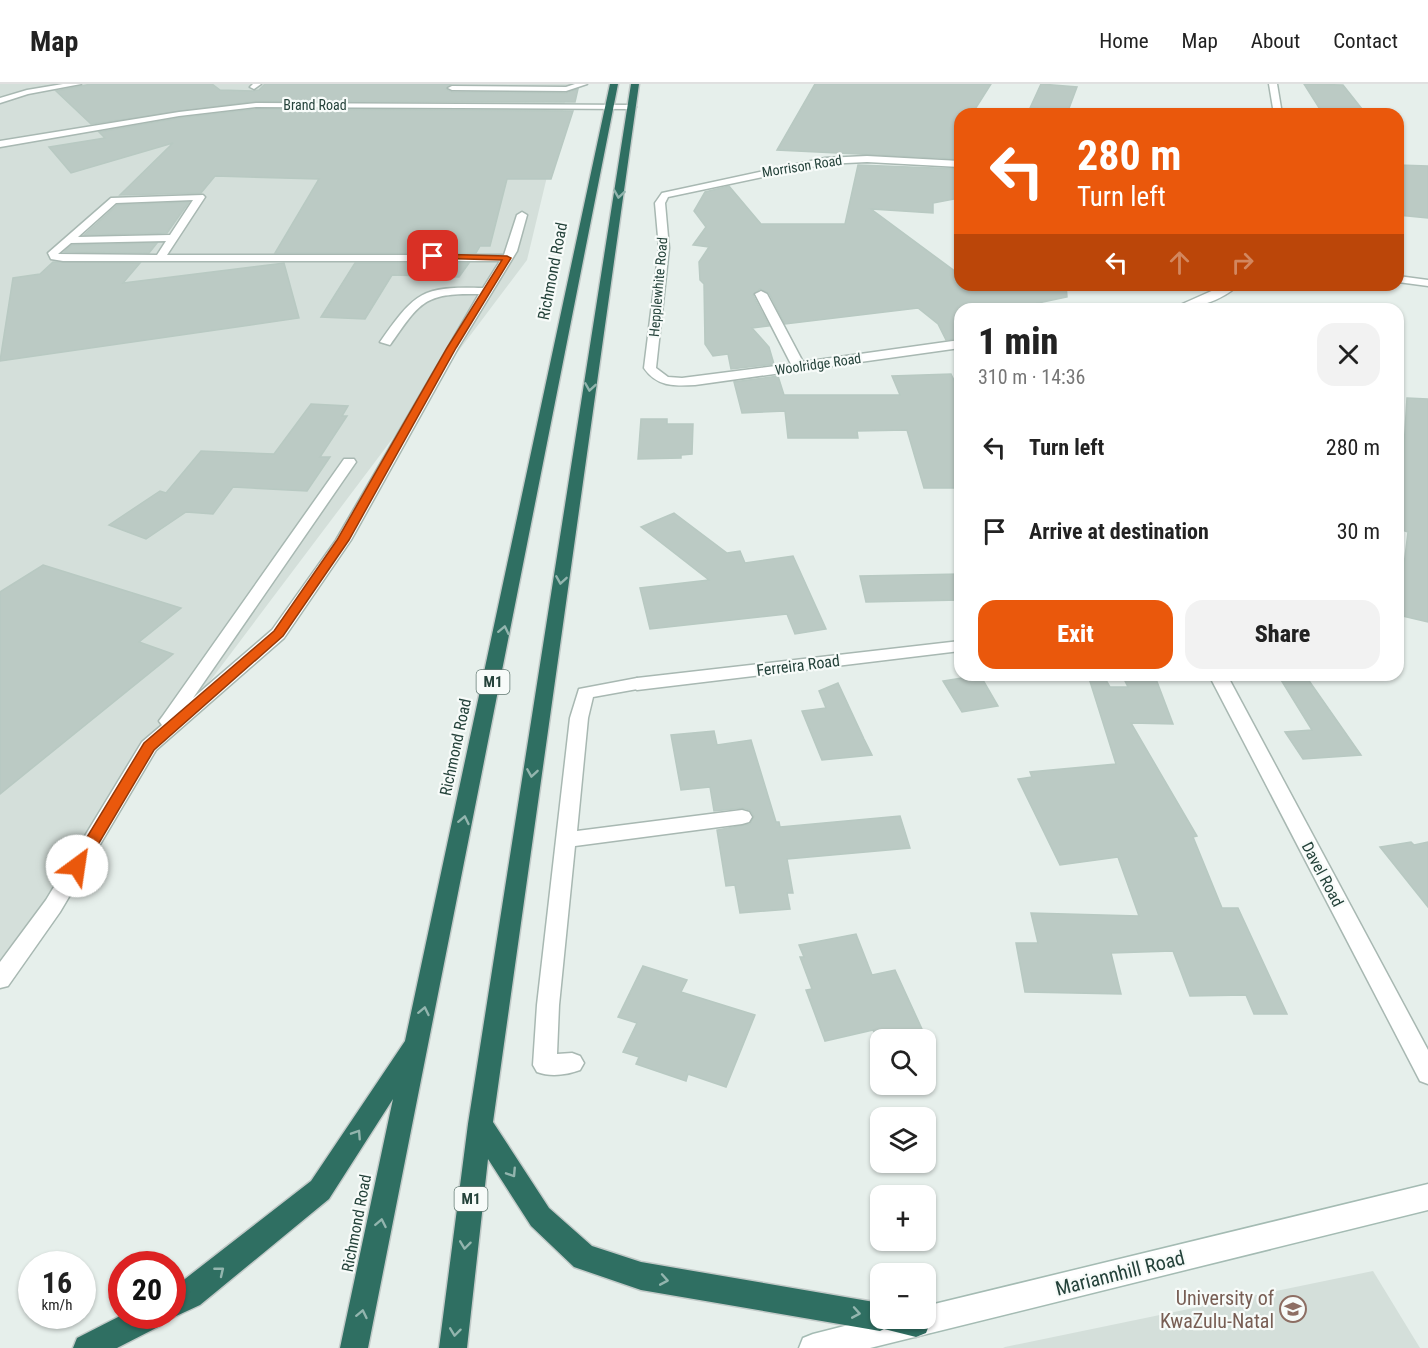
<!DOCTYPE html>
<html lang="en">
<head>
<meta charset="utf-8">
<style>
	:root { --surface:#fff; --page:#f2f2f2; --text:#222; --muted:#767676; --line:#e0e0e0; --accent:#ea580c }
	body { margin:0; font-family:"Roboto Condensed",sans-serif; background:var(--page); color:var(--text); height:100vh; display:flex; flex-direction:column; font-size:22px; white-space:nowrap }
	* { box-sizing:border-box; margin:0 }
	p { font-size:20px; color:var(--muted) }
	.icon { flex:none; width:33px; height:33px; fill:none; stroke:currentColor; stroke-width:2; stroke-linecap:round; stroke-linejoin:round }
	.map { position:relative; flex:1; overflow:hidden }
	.side { position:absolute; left:954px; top:219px; width:450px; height:378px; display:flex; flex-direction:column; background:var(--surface); border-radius:18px; box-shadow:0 2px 4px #0004 }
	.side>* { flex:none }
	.top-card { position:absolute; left:954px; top:24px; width:450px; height:183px; border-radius:18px; box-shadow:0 2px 4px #0004; background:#ea580c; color:#fff; overflow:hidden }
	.buttons { position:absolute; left:870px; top:945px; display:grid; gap:12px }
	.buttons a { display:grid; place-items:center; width:66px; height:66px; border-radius:12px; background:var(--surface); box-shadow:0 2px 4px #0004; font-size:30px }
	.speed { position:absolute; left:18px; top:1167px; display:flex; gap:12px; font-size:30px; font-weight:700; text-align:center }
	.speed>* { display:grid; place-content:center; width:78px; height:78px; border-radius:50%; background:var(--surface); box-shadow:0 2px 4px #0004; line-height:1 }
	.speed small { font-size:15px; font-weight:400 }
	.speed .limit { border:9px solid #d22; background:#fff; color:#111 }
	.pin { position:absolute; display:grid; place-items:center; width:51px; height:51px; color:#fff; margin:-26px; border-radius:12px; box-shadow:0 3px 9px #0006 }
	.me { position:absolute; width:66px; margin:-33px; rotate:31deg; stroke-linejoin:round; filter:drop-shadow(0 0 4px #0008) }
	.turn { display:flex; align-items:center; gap:21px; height:126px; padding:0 24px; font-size:27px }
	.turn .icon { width:78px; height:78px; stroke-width:2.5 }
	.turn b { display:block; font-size:42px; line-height:51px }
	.lanes { display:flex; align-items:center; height:57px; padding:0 24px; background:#0003; justify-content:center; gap:30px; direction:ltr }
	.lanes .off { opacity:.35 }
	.round { display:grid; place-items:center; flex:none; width:63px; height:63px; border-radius:18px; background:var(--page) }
	.headline { display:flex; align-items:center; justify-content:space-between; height:102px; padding:0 24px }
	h1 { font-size:36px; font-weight:800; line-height:45px }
	.button { display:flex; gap:12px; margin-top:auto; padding:12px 24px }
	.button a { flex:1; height:69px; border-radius:18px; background:var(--accent); color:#fff; font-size:24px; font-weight:800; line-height:69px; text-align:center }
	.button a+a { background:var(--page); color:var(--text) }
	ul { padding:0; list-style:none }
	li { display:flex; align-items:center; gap:18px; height:84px; padding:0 24px }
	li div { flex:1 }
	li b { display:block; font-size:22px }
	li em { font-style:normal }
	header { display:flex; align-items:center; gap:36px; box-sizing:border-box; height:84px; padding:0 30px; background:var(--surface); border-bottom:2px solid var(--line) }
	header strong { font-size:28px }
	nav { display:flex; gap:33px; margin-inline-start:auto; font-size:21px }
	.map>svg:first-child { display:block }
	.built { fill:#d4dfda }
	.building { fill:#bbcac4; stroke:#b8c9c2; stroke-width:1.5 }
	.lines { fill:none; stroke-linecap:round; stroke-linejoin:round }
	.lane-casing { stroke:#a8b8b2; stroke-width:3 }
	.street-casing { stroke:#a8b8b2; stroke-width:3 }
	.secondary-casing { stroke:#a4bbb3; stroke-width:3 }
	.highway-casing { stroke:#c2cac8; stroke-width:3 }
	.lane { fill:#fff; fill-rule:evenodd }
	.street { fill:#fff; fill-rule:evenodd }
	.secondary { fill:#fff; fill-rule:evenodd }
	.highway { fill:#2f6f62; fill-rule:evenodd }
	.oneway { stroke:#93b5ae }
	.route { fill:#ea580c; stroke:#983908; stroke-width:1.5 }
	.labels { text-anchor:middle; stroke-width:4.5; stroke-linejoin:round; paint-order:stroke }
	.far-street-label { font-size:14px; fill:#24423a; stroke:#f7fbf9 }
	.shield { fill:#f7fbf9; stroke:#637a73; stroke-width:1.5 }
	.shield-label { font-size:15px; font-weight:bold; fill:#24423a }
	.street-label { font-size:16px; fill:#24423a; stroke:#f7fbf9 }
	.near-street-label { font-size:20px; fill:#24423a; stroke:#f7fbf9 }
	.near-education-label { font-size:20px; fill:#785e54; stroke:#f7fbf9; text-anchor:end }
</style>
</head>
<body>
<header>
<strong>Map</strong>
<nav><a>Home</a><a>Map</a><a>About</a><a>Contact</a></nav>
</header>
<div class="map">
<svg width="1428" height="1264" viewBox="0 0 1428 1264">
	<rect width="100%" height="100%" fill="#e6efeb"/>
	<g class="built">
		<path d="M0,0H578L577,5H568L527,176L0,876Z"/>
		<path d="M1373,1187L1420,1264H1003L1005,1263Z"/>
	</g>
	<g class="building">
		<path d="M91,0H212L220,6L253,7L259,6L265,0H451L446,5L452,8L566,9L578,5L575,18L256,17L91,40L56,7Z"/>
		<path d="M815,0H991L972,30H960V75L777,66Z"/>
		<path d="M1041,0L1077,3L1068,27L1030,24Z"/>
		<path d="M1304,0L1343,1L1366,30H1323Z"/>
		<path d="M256,25L573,27L551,95H507L490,162H480L476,169H275L319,95L215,92L201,109L120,111L173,59L71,89L49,63L105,54L99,48L179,34Z"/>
		<path d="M858,81L960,85V114L933,119V129L871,125L960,191V201H1066L1067,213L1010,225H960V254L946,256L938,240L918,224L785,240L769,209L760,205L753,211L769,242L752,244L769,263L774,280L731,285L728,270L713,272L705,260L704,200L700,196L699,178L709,163L693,161L706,143L694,127L705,108L729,102L761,140H845Z"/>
		<path d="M1398,81L1428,82V134L1398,131Z"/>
		<path d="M189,118L167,149L84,151L117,121Z"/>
		<path d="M157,159L149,169L64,168L72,161Z"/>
		<path d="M53,178L140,179L123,199L284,179L299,234L0,277L13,194L40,190Z"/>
		<path d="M355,179H469L459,193L392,191L365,235L321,233Z"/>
		<path d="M951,290L960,309V404H924L907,346L857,347L858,354H788L785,327L742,329L734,298L778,292L784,311H900L892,292Z"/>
		<path d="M1407,314L1428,315V538L1398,531L1408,448L1399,445Z"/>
		<path d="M311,320L348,322L342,332H347L320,373H330L307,407L233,403L213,430L186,428L146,455L109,441L160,407L166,409L201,367L274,370Z"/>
		<path d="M641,335H667V340H693L692,370L681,371V374L638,375Z"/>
		<path d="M674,429L727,469L740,467L745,479L793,472L826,545L795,550L787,530L650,545L640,504L709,496L641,443Z"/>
		<path d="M43,481L181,524L139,558L173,570L0,710V508Z"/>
		<path d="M960,490V516L866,518L860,492Z"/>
		<path d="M980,591L998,622L962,628L943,597Z"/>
		<path d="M1088,591H1103L1110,603H1128L1124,595H1156L1173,640L1131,639L1197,752L1193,753L1222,824H1238L1287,930H1254L1246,911L1190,912L1173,867L1111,869L1121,910L1025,908L1016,859H1038L1031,829L1139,832L1118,773L1060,781L1018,695L1032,693L1030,688L1116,680Z"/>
		<path d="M1278,591H1305L1361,671L1303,675L1285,648L1312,646Z"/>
		<path d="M838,599L864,655L872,671L822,676L802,627L826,624L819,607Z"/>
		<path d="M714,647L717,661L751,656L776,738H779L780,743L900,732L910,764L787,775L793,809H787L790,825L740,829L735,801L726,802L717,746L750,740L754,732L750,726L743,724L714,727L710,703L681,706L671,651Z"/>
		<path d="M1411,758L1414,761L1428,758V823L1380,763Z"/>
		<path d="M856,850L872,891L895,886L927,956H880L879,959L873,946L825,957L806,906L812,905L800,873H804L799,861Z"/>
		<path d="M643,882L687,896L681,908L755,931L726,1003L688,990L686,997L636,980L639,973L623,968L637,939L618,933Z"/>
	</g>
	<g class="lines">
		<defs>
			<g id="lane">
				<path d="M63,0H81L28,10L0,19V14L27,6Z"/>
				<path d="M253,0H261L254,5L250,3Z"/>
				<path d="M575,0H587L566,7L452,6L448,4L452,2L566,3Z"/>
				<path d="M256,19L632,21L636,23L632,25L256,23L179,32L0,63V57L179,28Z"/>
				<path d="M1156,27L1186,28L1190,30H1153Z"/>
				<path d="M203,111L205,113L167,171H504L517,131L522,128L527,131L517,167L458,264L351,456L284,554L156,666L60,828L8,902L0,904V878L46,816L142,658L162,641L159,637L162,633L344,375H354L356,378L193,614L272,546L336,456L479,210C424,209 421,217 390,261L380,258C415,208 422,202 483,204L500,177H63L51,175L48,169L111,114ZM193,116L170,151L78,153L116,119ZM166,157L157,171L58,170L71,159Z"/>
				<path d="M637,594L646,600L643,604L593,613L588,634L577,747L742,726L749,728L752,733L749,738L742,740L575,762L559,921L557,970L572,969L580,972L584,979L580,986C567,991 550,993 537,988L533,981L537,921L570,634L579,605Z"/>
			</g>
			<g id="street">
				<path d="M1269,0H1277L1282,30H1274Z"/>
				<path d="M867,72L960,77V83L867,78L825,80L668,113L665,119L669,164L656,284L668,293L682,294L791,280L755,210L761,207L767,210L803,278L960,256V264L695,301C674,302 657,303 644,284L659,164L655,119L662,109L825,74Z"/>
				<path d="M1398,192L1428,196V202L1398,198Z"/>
				<path d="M1225,201H1238C1222,217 1194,225 1171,225Z"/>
				<path d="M960,557V567L637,606L628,600L637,594Z"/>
				<path d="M1209,591H1227L1428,966V1000L1420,997Z"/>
			</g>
			<path id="secondary" d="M1428,1100V1126L870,1264H799L803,1254L813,1250L880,1233L926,1234V1222Z"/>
			<g id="highway">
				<path d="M610,0H618L368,1264H340L393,1015L329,1115L200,1221L172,1234L166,1232H172V1205L311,1097L405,957Z"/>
				<path d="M631,0H639L493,1038L549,1124L592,1162L641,1178L880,1219V1234H926V1229L930,1239L926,1249L916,1253L884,1245L880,1247L641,1206L574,1183L531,1142L488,1075L467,1264H439L468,1040Z"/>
				<path d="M122,1231L164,1232L160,1242L117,1264H73L77,1254Z"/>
			</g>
		</defs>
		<use href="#lane" class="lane-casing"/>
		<use href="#street" class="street-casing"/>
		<use href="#secondary" class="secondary-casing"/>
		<use href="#highway" class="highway-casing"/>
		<use href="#lane" class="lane"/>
		<use href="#street" class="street"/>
		<use href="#secondary" class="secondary"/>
		<use href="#highway" class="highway"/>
	</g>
	<defs><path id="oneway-chevron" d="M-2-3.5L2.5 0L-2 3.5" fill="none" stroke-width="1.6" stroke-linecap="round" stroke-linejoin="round" transform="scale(1.5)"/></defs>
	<g class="oneway">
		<use href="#oneway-chevron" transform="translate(619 110) rotate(99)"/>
		<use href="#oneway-chevron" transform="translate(590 303) rotate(99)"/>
		<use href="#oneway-chevron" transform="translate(561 496) rotate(99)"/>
		<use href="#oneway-chevron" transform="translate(504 546) rotate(-78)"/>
		<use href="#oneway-chevron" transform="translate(532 689) rotate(99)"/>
		<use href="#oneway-chevron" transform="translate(464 736) rotate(-78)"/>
		<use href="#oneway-chevron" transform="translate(424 927) rotate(-78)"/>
		<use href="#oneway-chevron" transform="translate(357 1050) rotate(-57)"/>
		<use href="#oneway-chevron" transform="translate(512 1089) rotate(57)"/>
		<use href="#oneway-chevron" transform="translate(381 1139) rotate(-79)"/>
		<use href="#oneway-chevron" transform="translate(465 1161) rotate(97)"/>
		<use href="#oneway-chevron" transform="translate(220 1187) rotate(-39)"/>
		<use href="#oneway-chevron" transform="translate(664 1196) rotate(10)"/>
		<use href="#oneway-chevron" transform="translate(856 1229) rotate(10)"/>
		<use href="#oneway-chevron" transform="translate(362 1230) rotate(-78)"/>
		<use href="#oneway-chevron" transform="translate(455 1248) rotate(97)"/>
	</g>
	<path class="route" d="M433,170L507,172L511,174L456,264L349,456L283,552L154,666L83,786H72L69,782L72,778L144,659L274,547L337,456L447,264L502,176L430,174Z"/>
	<defs>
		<symbol id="university-ring" viewBox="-11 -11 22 22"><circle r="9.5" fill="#f7fbf9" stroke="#8d6e63" stroke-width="1.5"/><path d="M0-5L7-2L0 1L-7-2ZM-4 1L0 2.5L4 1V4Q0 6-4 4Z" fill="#8d6e63"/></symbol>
	</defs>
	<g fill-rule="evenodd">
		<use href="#university-ring" x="1278" y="1210" width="30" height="30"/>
	</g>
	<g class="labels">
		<g class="far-street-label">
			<text x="315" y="26">Brand Road</text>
			<text transform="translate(802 82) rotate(-9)" y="5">Morrison Road</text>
			<text transform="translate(658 203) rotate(-85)" y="5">Hepplewhite Road</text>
			<text transform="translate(818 280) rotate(-8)" y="5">Woolridge Road</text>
		</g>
		<g class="shield">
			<rect x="476.5" y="586" width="33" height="24" rx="4.5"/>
			<rect x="454.5" y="1103" width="33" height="24" rx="4.5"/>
		</g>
		<g class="shield-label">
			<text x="493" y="603">M1</text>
			<text x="471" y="1120">M1</text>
		</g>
		<g class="street-label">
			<text transform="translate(552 187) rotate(-79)" y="6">Richmond Road</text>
			<text transform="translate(798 581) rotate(-7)" y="6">Ferreira Road</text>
			<text transform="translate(455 663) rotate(-78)" y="6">Richmond Road</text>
			<text transform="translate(1323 790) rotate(62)" y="6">Davel Road</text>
			<text transform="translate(356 1139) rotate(-79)" y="6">Richmond Road</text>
		</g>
		<g class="near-street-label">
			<text transform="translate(1120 1189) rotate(-14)" y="7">Mariannhill Road</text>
		</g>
		<g class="near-education-label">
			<text x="1274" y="1221">University of<tspan x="1274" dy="23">KwaZulu-Natal</tspan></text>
		</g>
	</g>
</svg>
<div class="buttons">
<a><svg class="icon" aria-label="search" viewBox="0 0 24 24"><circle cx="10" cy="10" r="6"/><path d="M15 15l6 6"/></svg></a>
<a><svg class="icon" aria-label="layers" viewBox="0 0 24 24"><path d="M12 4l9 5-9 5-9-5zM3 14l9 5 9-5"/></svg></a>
<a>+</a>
<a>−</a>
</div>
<div class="speed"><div>16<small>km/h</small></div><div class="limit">20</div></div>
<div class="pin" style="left:433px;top:172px;background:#d93025"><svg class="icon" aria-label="arrive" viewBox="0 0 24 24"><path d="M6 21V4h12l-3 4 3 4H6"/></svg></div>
<svg class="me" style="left:77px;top:782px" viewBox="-20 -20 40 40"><circle r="19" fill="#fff"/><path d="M0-13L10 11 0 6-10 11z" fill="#ea580c"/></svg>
<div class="top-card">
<div class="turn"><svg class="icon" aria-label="left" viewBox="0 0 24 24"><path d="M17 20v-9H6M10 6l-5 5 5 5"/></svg><div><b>280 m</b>Turn left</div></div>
<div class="lanes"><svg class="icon" aria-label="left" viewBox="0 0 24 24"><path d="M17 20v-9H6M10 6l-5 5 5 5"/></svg><svg class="icon off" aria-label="ahead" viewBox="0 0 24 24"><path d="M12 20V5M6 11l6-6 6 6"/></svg><svg class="icon off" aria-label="right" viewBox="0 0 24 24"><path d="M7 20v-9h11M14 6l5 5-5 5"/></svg></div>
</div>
<section class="side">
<div class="headline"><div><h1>1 min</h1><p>310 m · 14:36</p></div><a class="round"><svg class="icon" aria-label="close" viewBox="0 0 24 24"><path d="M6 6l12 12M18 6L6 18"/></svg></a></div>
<ul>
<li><svg class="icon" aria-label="left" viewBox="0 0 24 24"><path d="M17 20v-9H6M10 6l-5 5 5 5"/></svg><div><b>Turn left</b></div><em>280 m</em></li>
<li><svg class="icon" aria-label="arrive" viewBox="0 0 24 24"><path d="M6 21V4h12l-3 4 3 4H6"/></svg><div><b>Arrive at destination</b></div><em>30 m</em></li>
</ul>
<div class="button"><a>Exit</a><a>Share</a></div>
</section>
</div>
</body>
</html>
